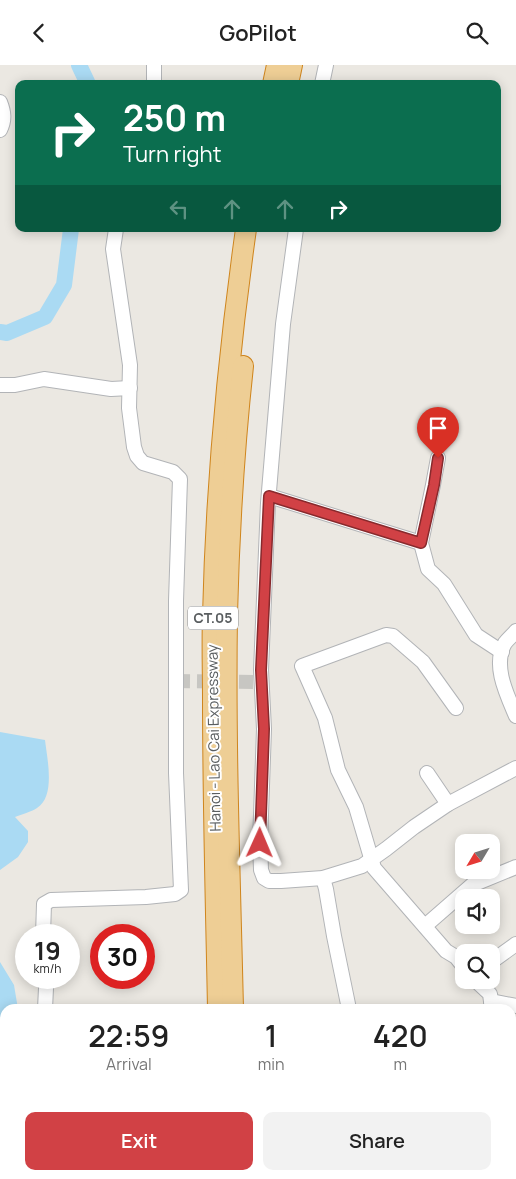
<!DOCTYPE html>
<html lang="en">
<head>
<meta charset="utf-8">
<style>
	:root { --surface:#fff; --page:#f2f2f2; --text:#222; --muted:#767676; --accent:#d14145 }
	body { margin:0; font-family:Manrope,sans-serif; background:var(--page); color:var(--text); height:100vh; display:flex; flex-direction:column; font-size:19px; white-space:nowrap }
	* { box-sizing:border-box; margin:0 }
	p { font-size:16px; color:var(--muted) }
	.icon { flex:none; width:28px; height:28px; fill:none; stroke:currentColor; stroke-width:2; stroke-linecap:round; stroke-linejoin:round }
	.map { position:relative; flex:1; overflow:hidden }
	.side { position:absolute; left:0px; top:939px; width:516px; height:176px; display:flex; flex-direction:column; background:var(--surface); border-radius:15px 15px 0 0; box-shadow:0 2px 12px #0003 }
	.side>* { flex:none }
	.top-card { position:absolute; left:15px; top:15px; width:486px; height:152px; border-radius:10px; box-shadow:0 2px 12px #0003; background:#0b6e4f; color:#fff; overflow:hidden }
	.needle { width:32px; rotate:232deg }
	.tools { position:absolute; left:455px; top:769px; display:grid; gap:10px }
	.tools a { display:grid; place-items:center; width:45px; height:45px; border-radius:10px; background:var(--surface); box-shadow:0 2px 12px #0003; font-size:25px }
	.speed { position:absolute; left:15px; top:859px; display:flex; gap:10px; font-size:25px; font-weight:700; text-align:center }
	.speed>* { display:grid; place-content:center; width:65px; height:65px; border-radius:50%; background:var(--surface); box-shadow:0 2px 12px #0003; line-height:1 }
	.speed small { font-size:12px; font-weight:400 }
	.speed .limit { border:8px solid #d22; background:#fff; color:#111 }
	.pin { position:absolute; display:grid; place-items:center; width:42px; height:42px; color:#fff; margin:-51px -21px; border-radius:50% 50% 50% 0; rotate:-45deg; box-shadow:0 0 5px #0007 }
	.pin .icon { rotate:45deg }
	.me { position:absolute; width:55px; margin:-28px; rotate:1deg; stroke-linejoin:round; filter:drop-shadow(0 0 4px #0008) }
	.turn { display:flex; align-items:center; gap:18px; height:105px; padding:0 25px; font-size:22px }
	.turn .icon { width:65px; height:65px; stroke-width:2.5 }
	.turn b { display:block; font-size:35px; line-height:42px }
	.lanes { display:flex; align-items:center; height:48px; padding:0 25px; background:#0003; justify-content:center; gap:25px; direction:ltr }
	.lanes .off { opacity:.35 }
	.eta { display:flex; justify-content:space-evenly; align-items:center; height:85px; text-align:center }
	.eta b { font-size:30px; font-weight:600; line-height:35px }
	.cta { display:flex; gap:10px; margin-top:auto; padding:10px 25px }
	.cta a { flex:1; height:58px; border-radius:10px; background:var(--accent); color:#fff; font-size:20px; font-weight:600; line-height:58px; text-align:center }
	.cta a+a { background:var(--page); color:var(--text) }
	header { display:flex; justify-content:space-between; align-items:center; height:65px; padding:0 25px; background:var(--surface); font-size:22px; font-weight:600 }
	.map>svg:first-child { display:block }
	.water { fill:#aadaf3 }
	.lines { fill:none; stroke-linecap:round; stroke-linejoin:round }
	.river { stroke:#aadaf3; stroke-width:16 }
	.minor-tunnel { stroke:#c7c6c2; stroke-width:14; stroke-dasharray:14 7; stroke-linecap:butt }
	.minor-casing { stroke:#b2b4b7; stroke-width:16 }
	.highway-casing { stroke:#cf851d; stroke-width:22 }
	.minor { stroke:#fff; stroke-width:14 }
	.highway { stroke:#eece95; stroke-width:20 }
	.route-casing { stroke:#882a2d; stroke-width:12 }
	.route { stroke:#d14145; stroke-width:9 }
	.labels { text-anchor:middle; stroke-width:4; stroke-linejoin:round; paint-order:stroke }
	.shield { fill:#fff; stroke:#8c8e90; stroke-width:1 }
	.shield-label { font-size:14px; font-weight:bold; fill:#5a5e60 }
	.street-label { font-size:15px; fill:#5a5e60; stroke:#fff }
</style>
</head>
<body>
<header><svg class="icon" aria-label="back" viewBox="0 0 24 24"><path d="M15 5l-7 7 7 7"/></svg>GoPilot<svg class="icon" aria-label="search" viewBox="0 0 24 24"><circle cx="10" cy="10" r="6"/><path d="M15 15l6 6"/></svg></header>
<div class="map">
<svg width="516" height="1114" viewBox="0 0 516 1114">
	<rect width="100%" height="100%" fill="#ebe8e2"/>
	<g class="water">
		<path d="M0,667L45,675C47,693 56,731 37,743C31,747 22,749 15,752L28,766V777L18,792L0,805Z"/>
		<path d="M0,897L14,920L18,944H5V971L0,970Z"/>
		<rect x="64" y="1110" width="102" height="4"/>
	</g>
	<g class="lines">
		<g class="river">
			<path d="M79,0L88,19"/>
			<path d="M0,267L7,268L45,252L64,220L71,164"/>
		</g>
		<path class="minor-tunnel" d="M176,616L261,617"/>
		<defs>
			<g id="minor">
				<path d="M154,19V0"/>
				<path d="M322,19L326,0"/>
				<path d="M0,37C4,47 5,55 0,65"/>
				<path d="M296,164L283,259L268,438L261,605L264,664L260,778L261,805L264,813L269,816H281L323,813L362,801L386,784L414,762L448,739L516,703"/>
				<path d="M0,320H15L44,314L111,324L130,323"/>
				<path d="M438,393L433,420L421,478L428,504L444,519L476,570L502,587"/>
				<path d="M269,431L421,478"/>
				<path d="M516,566C513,570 508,574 505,578C492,600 507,630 516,651"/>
				<path d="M456,643L423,597L393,571L386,570L302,601L325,653L338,705L356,742L374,803L446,886L456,892L464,902"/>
				<path d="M427,708L448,739"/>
				<path d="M323,813L326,824L334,871L349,944"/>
				<path d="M425,861L472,820L516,802"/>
				<path d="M43,870L44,839L51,835L146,832L175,829L181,825L176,708V536L180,414L173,407L143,398L137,391L134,382L129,343L130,300L113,184L116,164"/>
				<path d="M491,897L516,879"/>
				<path d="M45,912L46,923L45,944"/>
				<path d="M475,915L490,929L492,944"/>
				<path d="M491,936L516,941"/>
				<path d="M511,1011L516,1007"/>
				<path d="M511,1030L516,1039"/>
				<path d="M511,1065H516"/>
				<path d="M0,1101L5,1093"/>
				<path d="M382,1110V1114"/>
			</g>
			<g id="highway">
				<path d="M273,19L277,0"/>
				<path d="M288,19L292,0"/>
				<path d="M218,944C216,840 213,737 213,633C213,606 212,578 213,551C216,421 228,292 246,164"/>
				<path d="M233,944C230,813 225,682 227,550C229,467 234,384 243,301"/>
				<path d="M221,1110V1114"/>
				<path d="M236,1110V1114"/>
			</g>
		</defs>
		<use href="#minor" class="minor-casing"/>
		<use href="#highway" class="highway-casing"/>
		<use href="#minor" class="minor"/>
		<use href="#highway" class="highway"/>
	</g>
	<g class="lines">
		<defs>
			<path id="route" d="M260,778L264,664L261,605L269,431L421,478L434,420L438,393"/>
		</defs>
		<use href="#route" class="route-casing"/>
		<use href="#route" class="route"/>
	</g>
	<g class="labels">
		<rect class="shield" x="188" y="541.5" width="50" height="23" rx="4"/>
		<g class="shield-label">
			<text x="213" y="558">CT.05</text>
		</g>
		<g class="street-label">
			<text transform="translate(214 673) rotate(-91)" y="5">Hanoi - Lao Cai Expressway</text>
		</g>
	</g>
</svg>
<div class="tools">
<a><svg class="needle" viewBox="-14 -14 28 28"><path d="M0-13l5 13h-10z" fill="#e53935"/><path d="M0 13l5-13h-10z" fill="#767676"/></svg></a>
<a><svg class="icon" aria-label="sound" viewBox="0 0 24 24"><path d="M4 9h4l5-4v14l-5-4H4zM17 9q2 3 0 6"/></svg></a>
<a><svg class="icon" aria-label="search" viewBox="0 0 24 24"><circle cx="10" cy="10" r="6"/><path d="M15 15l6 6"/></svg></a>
</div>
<div class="speed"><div>19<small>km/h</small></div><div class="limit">30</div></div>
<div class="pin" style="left:438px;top:393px;background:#d93025"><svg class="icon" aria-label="arrive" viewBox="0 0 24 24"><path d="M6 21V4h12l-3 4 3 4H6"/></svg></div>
<svg class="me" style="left:260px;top:778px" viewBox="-20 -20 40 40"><path d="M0-17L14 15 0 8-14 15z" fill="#d14145" stroke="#fff" stroke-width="4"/></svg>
<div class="top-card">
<div class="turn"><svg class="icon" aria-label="right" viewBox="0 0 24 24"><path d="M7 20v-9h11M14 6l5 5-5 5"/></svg><div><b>250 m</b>Turn right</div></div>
<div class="lanes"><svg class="icon off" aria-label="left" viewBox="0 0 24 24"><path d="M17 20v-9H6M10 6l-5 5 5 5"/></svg><svg class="icon off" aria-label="ahead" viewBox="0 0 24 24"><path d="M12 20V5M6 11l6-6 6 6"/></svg><svg class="icon off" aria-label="ahead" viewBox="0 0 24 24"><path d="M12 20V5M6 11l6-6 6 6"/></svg><svg class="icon" aria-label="right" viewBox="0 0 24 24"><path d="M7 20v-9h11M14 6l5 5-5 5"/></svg></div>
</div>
<section class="side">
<div class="eta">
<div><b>22:59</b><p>Arrival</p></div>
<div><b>1</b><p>min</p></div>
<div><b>420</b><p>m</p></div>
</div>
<div class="cta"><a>Exit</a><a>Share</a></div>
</section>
</div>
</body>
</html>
